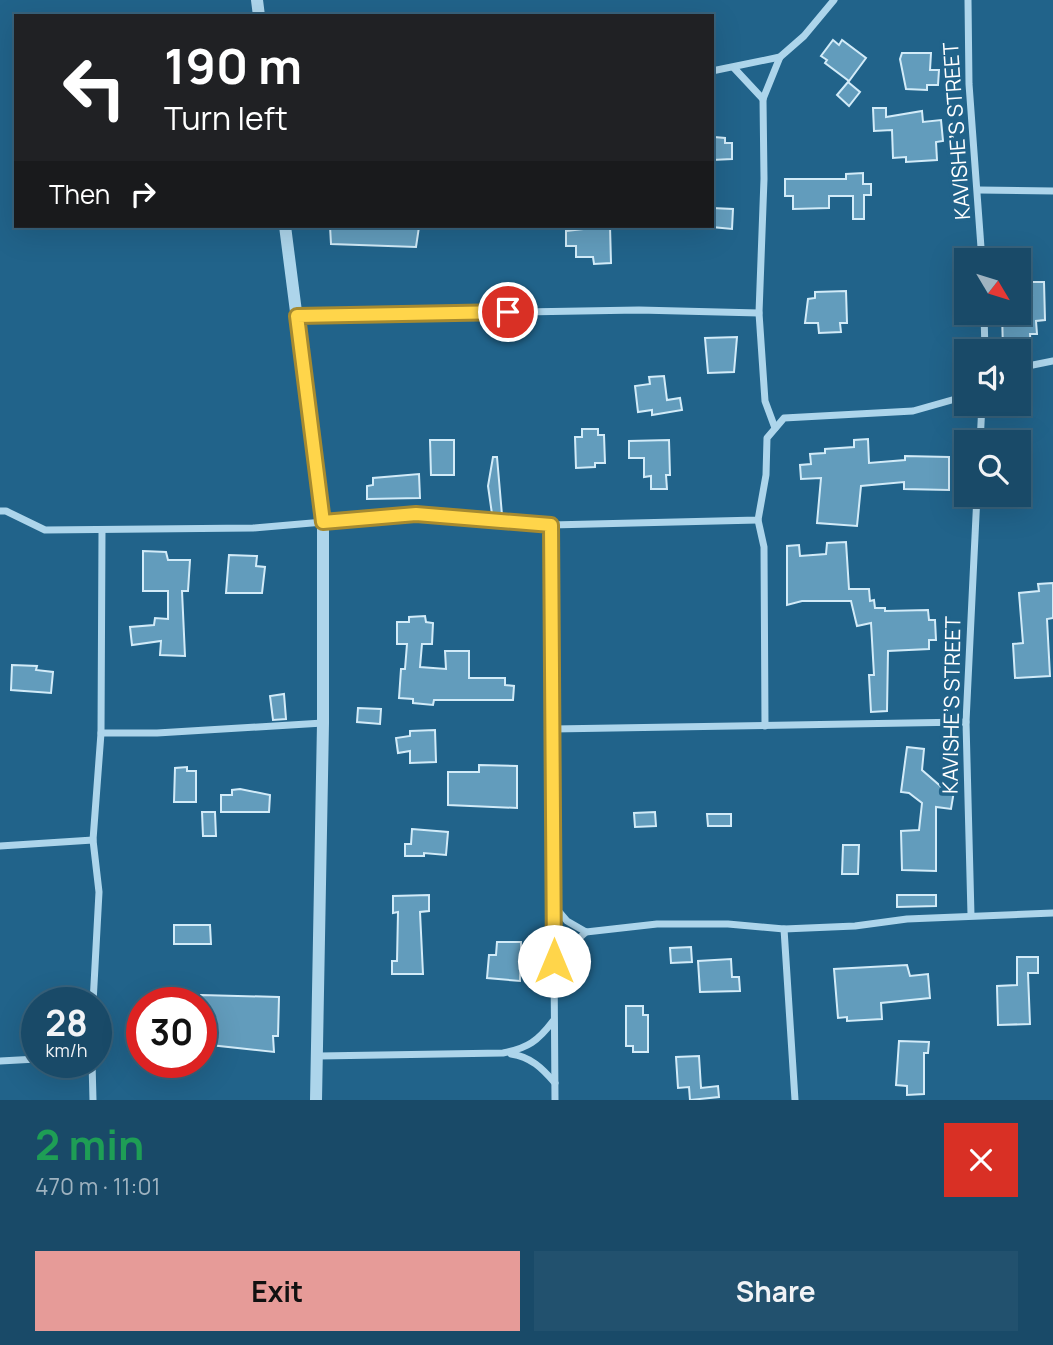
<!DOCTYPE html>
<html lang="en">
<head>
<meta charset="utf-8">
<style>
	:root { --surface:#194a68; --page:#22516e; --text:#f1f3f6; --muted:#9fb3c0; --line:#37627c; --accent:#e69b98 }
	body { margin:0; font-family:Manrope,sans-serif; background:var(--page); color:var(--text); height:100vh; display:flex; flex-direction:column; font-size:26px; white-space:nowrap }
	* { box-sizing:border-box; margin:0 }
	p { font-size:23px; color:var(--muted) }
	.icon { flex:none; width:38px; height:38px; fill:none; stroke:currentColor; stroke-width:2; stroke-linecap:round; stroke-linejoin:round }
	.map { position:relative; height:1100px; overflow:hidden }
	.panel { display:flex; flex-direction:column; background:var(--surface); flex:1 }
	.panel>* { flex:none }
	.banner { position:absolute; left:14px; top:14px; width:700px; height:214px; border-radius:0px; box-shadow:0 7px 28px #0002,0 0 0 2px var(--line); background:#202124; color:#fff; overflow:hidden }
	.needle { width:46px; rotate:128deg }
	.buttons { position:absolute; left:954px; top:248px; display:grid; gap:14px }
	.buttons a { display:grid; place-items:center; width:77px; height:77px; border-radius:0px; background:var(--surface); box-shadow:0 7px 28px #0002,0 0 0 2px var(--line); font-size:35px }
	.speed { position:absolute; left:21px; top:987px; display:flex; gap:14px; font-size:35px; font-weight:700; text-align:center }
	.speed>* { display:grid; place-content:center; width:91px; height:91px; border-radius:50%; background:var(--surface); box-shadow:0 7px 28px #0002,0 0 0 2px var(--line); line-height:1 }
	.speed small { font-size:18px; font-weight:400 }
	.speed .limit { border:10px solid #d22; background:#fff; color:#111 }
	.pin { position:absolute; display:grid; place-items:center; width:60px; height:60px; color:#fff; margin:-30px; border:4px solid #fff; border-radius:50%; box-shadow:0 2px 7px #0007 }
	.me { position:absolute; width:77px; margin:-38px; rotate:0deg; stroke-linejoin:round; filter:drop-shadow(0 0 5px #0008) }
	.turn { display:flex; align-items:center; gap:24px; height:147px; padding:0 35px; font-size:32px }
	.turn .icon { width:91px; height:91px; stroke-width:2.5 }
	.turn b { display:block; font-size:49px; line-height:60px }
	.then { display:flex; align-items:center; height:66px; padding:0 35px; background:#0003; gap:14px; font-size:26px }
	.round { display:grid; place-items:center; flex:none; width:74px; height:74px; border-radius:0px; background:var(--page) }
	.headline { display:flex; align-items:center; justify-content:space-between; height:119px; padding:0 35px }
	h1 { font-size:42px; font-weight:700; line-height:52px; color:#1e9e55 }
	.primary-button { display:flex; gap:14px; margin-top:auto; padding:14px 35px }
	.primary-button a { flex:1; height:80px; border-radius:0px; background:var(--accent); color:#111; font-size:28px; font-weight:700; line-height:80px; text-align:center }
	.primary-button a+a { background:var(--page); color:var(--text) }
	.map>svg:first-child { display:block }
	.building { fill:#629cbc; stroke:#d2ebf8; stroke-width:2 }
	.lines { fill:none; stroke-linecap:round; stroke-linejoin:round }
	.minor { stroke:#add5eb; stroke-width:7 }
	.tertiary { stroke:#add5eb; stroke-width:12 }
	.route-casing { stroke:#a68a30; stroke-width:18 }
	.route { stroke:#ffd54a; stroke-width:12 }
	.labels { text-anchor:middle; stroke-width:7; stroke-linejoin:round; paint-order:stroke }
	.street-label { font-size:21px; fill:#fff; stroke:#21638a }
</style>
</head>
<body>
<div class="map">
<svg width="1053" height="1100" viewBox="0 0 1053 1100">
	<rect width="100%" height="100%" fill="#21638a"/>
	<g class="building">
		<path d="M833,40L839,45L842,40L866,58L849,81L825,63L827,60L821,56Z"/>
		<path d="M902,53H931L930,70H939L938,85H927V90L906,89L900,59Z"/>
		<path d="M848,82L860,92L849,106L837,95Z"/>
		<path d="M873,108H886V117L922,111L923,122L941,120L943,141L936,142L937,160L906,162V157L893,158L892,130L874,131Z"/>
		<path d="M714,137L725,138V143H732V159L712,160Z"/>
		<path d="M863,173V184H871V195H864V219H853V196H829V208L793,209V196H785V179H846V174Z"/>
		<path d="M712,208L733,209L732,229L712,227Z"/>
		<path d="M330,226L419,227L416,247L331,244Z"/>
		<path d="M610,226L611,263L594,264L593,257H576V246H566V231Z"/>
		<path d="M1031,282H1044L1045,320L1036,321L1037,334H1030L1031,350L1003,351L1002,313H1018L1023,295H1032Z"/>
		<path d="M846,291L847,323H840L841,332L819,333L818,323H805L808,299L815,298V292Z"/>
		<path d="M737,337L734,372L708,373L705,338Z"/>
		<path d="M664,376L667,400L680,398L682,410L652,415V410L638,412L635,386L650,384L649,377Z"/>
		<path d="M582,429H598V435H604L605,463H595V467L576,468L575,437H582Z"/>
		<path d="M868,439L869,463L905,460V456L949,457V490L904,489V482L861,486L857,526L817,523L821,478L801,479L800,465L811,464L810,454L825,453V449L854,447V440Z"/>
		<path d="M430,440H454V475H431Z"/>
		<path d="M669,440L670,475H666L667,489H651V476L644,477V458H629V441Z"/>
		<path d="M493,457H497L502,515L492,514L488,486Z"/>
		<path d="M419,474L420,498L367,499V486L373,485V478Z"/>
		<path d="M846,542L849,589H869L870,601L874,600L875,608H885V611L928,610L929,620H935L936,640H929V649L888,651L887,711L871,712L869,675H874L871,623L857,626L851,601H802L787,605V546L799,545L800,556L826,554L827,543Z"/>
		<path d="M143,551L166,552L168,560H190L188,591H182L185,656L160,655L161,641L132,645L130,627L154,625L155,618L168,619V591H143Z"/>
		<path d="M229,555L257,556L256,566L265,567L262,593H226Z"/>
		<path d="M1053,583V618L1047,619L1050,676L1015,678L1013,644L1023,643L1019,593L1039,591L1038,584Z"/>
		<path d="M425,616L426,622L433,623L432,644H422L420,667L446,669L445,651H469V678H505V685L514,686L513,700H434L433,705L413,703V699L399,698L401,669H405L407,644H397V622H409V617Z"/>
		<path d="M12,665L37,666L36,670L53,672L51,693L11,690Z"/>
		<path d="M284,694L286,719L273,720L270,696Z"/>
		<path d="M358,708L381,709L380,724L357,722Z"/>
		<path d="M435,730L436,762L410,763V751L398,753L396,738L410,736V731Z"/>
		<path d="M907,747L924,749L922,770L945,790L954,791L951,809L936,807V871L902,870L901,831L919,830L922,803L909,793L901,792Z"/>
		<path d="M479,765L517,766V808L448,805V772H479Z"/>
		<path d="M187,767V771H196V802H174L175,768Z"/>
		<path d="M240,789L270,795L269,812H221V795H232V790Z"/>
		<path d="M202,812H215L216,836H203Z"/>
		<path d="M655,812L656,826L635,827L634,813Z"/>
		<path d="M707,814H731V826H708Z"/>
		<path d="M412,829L448,832L446,855L424,853V856H405V844H411Z"/>
		<path d="M843,845H859L858,874H842Z"/>
		<path d="M429,895V911L420,912L423,974H392V961H397L398,912L393,913V896Z"/>
		<path d="M897,895H936V906L897,907Z"/>
		<path d="M174,925H210L211,944H174Z"/>
		<path d="M497,942H521V955L540,956V971H520V981L487,978L489,955H496Z"/>
		<path d="M691,947L692,962L671,963L670,948Z"/>
		<path d="M1017,957H1038V973H1028L1030,1024L998,1025L997,986L1017,985Z"/>
		<path d="M731,959L732,977H739L740,991L700,992L698,961Z"/>
		<path d="M907,965L910,976L928,974L930,998L881,1003L882,1019L847,1021V1017L838,1018L834,969Z"/>
		<path d="M201,995L279,997L278,1036H273L274,1052L201,1044Z"/>
		<path d="M626,1006H643V1015H648V1052H633V1046H626Z"/>
		<path d="M899,1041L929,1042L928,1053H924V1094L907,1095V1086L896,1085Z"/>
		<path d="M699,1056L701,1088L718,1086L719,1097L690,1100L689,1087L678,1088L676,1057Z"/>
	</g>
	<g class="lines">
		<g class="minor">
			<path d="M968,0L969,84L982,261"/>
			<path d="M734,68L763,99"/>
			<path d="M712,71L780,57L804,36L834,0"/>
			<path d="M979,190L1053,191"/>
			<path d="M984,313L985,352"/>
			<path d="M297,316L639,310L759,313"/>
			<path d="M1018,368L1053,361"/>
			<path d="M775,428L765,401L759,313L764,179L763,99L780,57"/>
			<path d="M980,443L982,404"/>
			<path d="M0,511H6L45,530L253,528L416,514L551,525L758,520L766,475L767,438L784,418L913,411L966,396"/>
			<path d="M758,520L764,547L765,726"/>
			<path d="M551,525L555,1100"/>
			<path d="M553,729L966,722"/>
			<path d="M101,733H157L323,723"/>
			<path d="M0,846L93,840"/>
			<path d="M555,907L567,921L586,932L657,924H728L784,929L855,926L907,919L1053,913"/>
			<path d="M971,915L966,722L977,495"/>
			<path d="M784,929L795,1100"/>
			<path d="M554,961L586,932"/>
			<path d="M93,1003L99,892L93,840L101,733L102,531"/>
			<path d="M511,1054C531,1057 542,1068 555,1083"/>
			<path d="M319,1056L503,1053C528,1048 538,1041 553,1021"/>
			<path d="M0,1061L37,1059"/>
			<path d="M92,1062L93,1100"/>
		</g>
		<g class="tertiary">
			<path d="M257,0L259,16"/>
			<path d="M285,226L323,522V723L316,1100"/>
		</g>
	</g>
	<g class="lines">
		<defs>
			<path id="route" d="M508,312L297,316L323,522L416,514L551,525L554,961"/>
		</defs>
		<use href="#route" class="route-casing"/>
		<use href="#route" class="route"/>
	</g>
	<g class="labels">
		<g class="street-label">
			<text transform="translate(957 131) rotate(-94)" y="7">KAVISHE’S STREET</text>
			<text transform="translate(952 705) rotate(-89)" y="7">KAVISHE’S STREET</text>
		</g>
	</g>
</svg>
<div class="buttons">
<a><svg class="needle" viewBox="-14 -14 28 28"><path d="M0-13l5 13h-10z" fill="#e53935"/><path d="M0 13l5-13h-10z" fill="#9fb3c0"/></svg></a>
<a><svg class="icon" aria-label="sound" viewBox="0 0 24 24"><path d="M4 9h4l5-4v14l-5-4H4zM17 9q2 3 0 6"/></svg></a>
<a><svg class="icon" aria-label="search" viewBox="0 0 24 24"><circle cx="10" cy="10" r="6"/><path d="M15 15l6 6"/></svg></a>
</div>
<div class="speed"><div>28<small>km/h</small></div><div class="limit">30</div></div>
<div class="pin" style="left:508px;top:312px;background:#d93025"><svg class="icon" aria-label="arrive" viewBox="0 0 24 24"><path d="M6 21V4h12l-3 4 3 4H6"/></svg></div>
<svg class="me" style="left:554px;top:961px" viewBox="-20 -20 40 40"><circle r="19" fill="#fff"/><path d="M0-13L10 11 0 6-10 11z" fill="#ffd54a"/></svg>
<div class="banner">
<div class="turn"><svg class="icon" aria-label="left" viewBox="0 0 24 24"><path d="M17 20v-9H6M10 6l-5 5 5 5"/></svg><div><b>190 m</b>Turn left</div></div>
<div class="then">Then<svg class="icon" aria-label="right" viewBox="0 0 24 24"><path d="M7 20v-9h11M14 6l5 5-5 5"/></svg></div>
</div>
</div>
<section class="panel">
<div class="headline"><div><h1>2 min</h1><p>470 m · 11:01</p></div><a class="round" style="background:#d93025;color:#fff"><svg class="icon" aria-label="close" viewBox="0 0 24 24"><path d="M6 6l12 12M18 6L6 18"/></svg></a></div>
<div class="primary-button"><a>Exit</a><a>Share</a></div>
</section>
</body>
</html>
